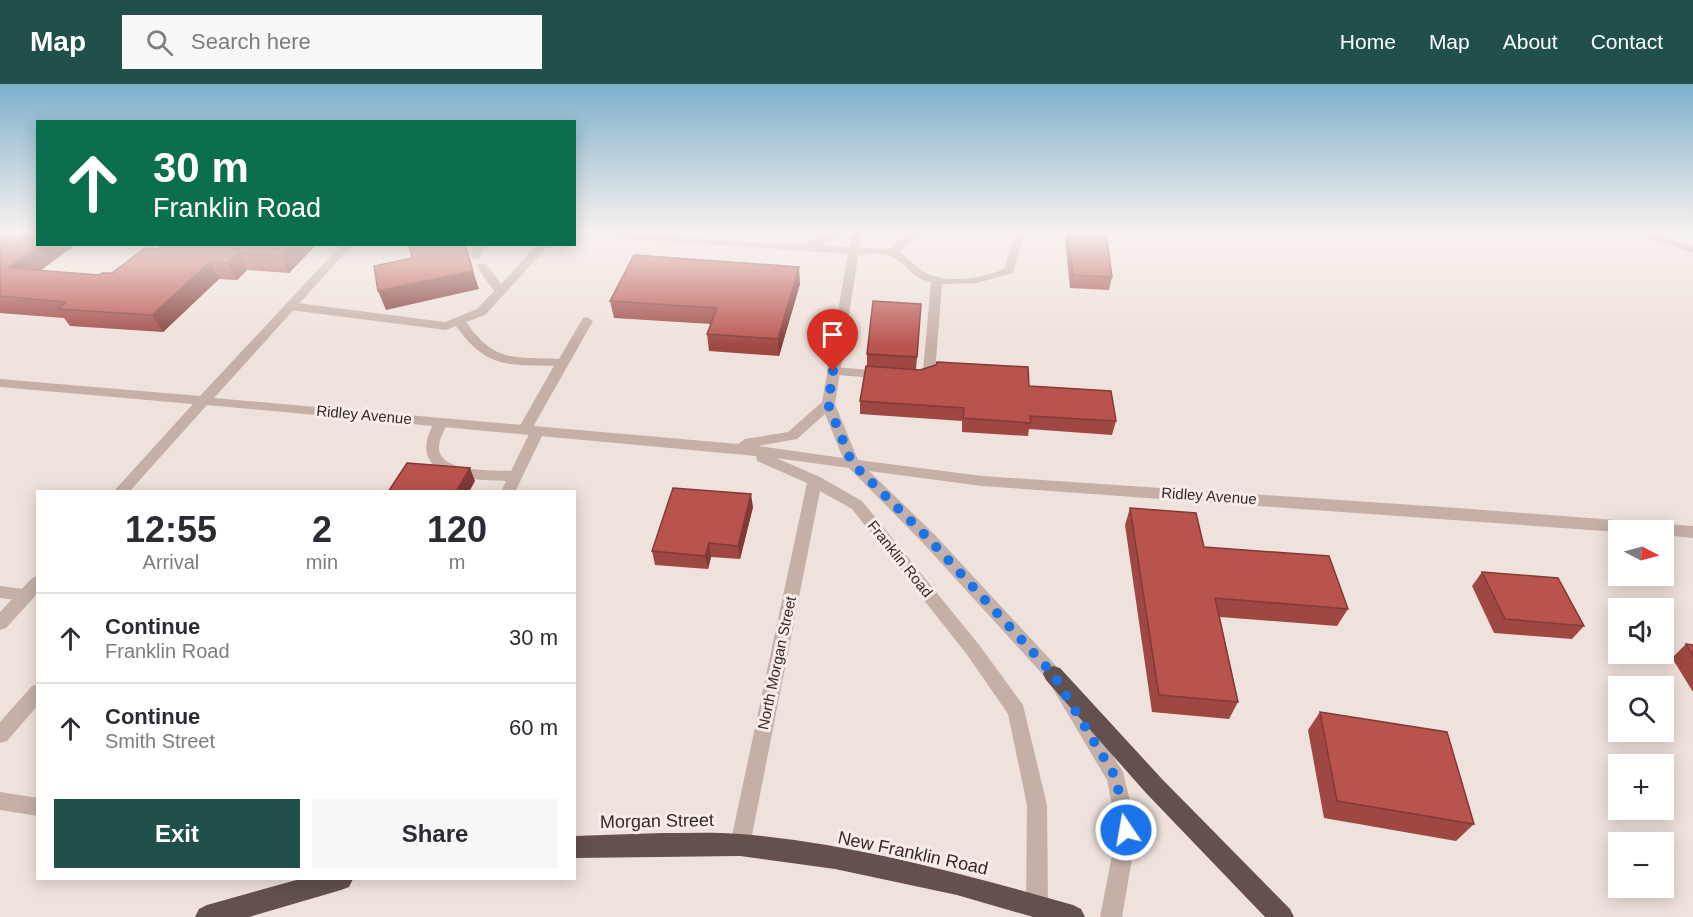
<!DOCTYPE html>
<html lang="en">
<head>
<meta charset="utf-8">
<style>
	:root { --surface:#fff; --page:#f7f7f7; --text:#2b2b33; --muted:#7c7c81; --line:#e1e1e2; --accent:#21504a }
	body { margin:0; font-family:Helvetica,sans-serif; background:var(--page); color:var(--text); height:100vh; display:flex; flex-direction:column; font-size:22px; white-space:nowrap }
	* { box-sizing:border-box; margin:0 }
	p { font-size:20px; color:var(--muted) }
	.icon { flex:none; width:33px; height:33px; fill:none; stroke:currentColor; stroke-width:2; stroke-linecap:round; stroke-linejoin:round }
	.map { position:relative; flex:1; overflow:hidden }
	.details { position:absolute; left:36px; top:406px; width:540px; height:390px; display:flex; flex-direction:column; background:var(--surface); border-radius:0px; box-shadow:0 3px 15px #0003 }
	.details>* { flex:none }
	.guide { position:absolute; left:36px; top:36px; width:540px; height:126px; border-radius:0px; box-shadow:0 3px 15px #0003; background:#0b6e4f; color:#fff; overflow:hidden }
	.needle { width:39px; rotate:96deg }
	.fabs { position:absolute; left:1608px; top:436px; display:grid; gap:12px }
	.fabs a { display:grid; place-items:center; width:66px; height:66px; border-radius:0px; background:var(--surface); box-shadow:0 3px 15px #0003; font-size:30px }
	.pin { position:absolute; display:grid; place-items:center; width:51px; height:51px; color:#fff; margin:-62px -26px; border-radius:50% 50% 50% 0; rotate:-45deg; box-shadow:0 0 6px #0007 }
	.pin .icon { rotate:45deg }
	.me { position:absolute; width:66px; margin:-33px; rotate:348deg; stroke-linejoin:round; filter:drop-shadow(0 0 4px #0008) }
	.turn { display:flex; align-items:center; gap:21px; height:126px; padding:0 18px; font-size:27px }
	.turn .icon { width:78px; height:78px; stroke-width:2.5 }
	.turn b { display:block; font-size:42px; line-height:51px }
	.eta { display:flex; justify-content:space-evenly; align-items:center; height:102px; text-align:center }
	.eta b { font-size:36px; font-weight:700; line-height:42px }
	.primary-button { display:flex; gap:12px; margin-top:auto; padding:12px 18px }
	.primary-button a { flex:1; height:69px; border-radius:0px; background:var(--accent); color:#fff; font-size:24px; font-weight:700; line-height:69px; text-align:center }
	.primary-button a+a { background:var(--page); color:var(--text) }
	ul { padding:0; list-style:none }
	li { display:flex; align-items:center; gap:18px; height:90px; padding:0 18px; border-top:2px solid var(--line) }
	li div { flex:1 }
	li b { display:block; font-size:22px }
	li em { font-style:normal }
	header { display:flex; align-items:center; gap:36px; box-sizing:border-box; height:84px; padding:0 30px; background:var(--accent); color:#fff }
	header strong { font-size:28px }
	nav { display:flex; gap:33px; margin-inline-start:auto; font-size:21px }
	.search { width:420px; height:54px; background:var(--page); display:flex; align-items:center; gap:15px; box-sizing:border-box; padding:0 21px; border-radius:0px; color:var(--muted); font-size:22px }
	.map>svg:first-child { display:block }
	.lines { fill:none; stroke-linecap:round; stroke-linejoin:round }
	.service { fill:#c5b0a8; fill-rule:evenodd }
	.minor { fill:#c5b0a8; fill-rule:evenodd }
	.trunk { fill:#64504c; fill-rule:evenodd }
	.wall { fill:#9f4743 }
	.shaded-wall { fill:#823a37 }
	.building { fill:#b9534e; stroke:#823a37; stroke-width:1.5 }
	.route { stroke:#1a73e8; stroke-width:10; stroke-dasharray:0 18 }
	.labels { text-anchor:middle; stroke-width:6; stroke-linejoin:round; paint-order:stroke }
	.street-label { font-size:15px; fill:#332928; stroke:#f7ece7 }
	.near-street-label { font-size:18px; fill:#332928; stroke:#f7ece7 }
</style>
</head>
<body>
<header>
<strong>Map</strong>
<div class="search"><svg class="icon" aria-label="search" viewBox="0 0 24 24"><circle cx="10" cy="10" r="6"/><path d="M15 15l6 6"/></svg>Search here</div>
<nav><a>Home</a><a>Map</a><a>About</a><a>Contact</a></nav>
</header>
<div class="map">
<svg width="1693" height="833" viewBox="0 0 1693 833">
	<rect width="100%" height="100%" fill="#efe1db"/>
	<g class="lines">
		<g class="service">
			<path d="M913,147H924L899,168C907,173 913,181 921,186C943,201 981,195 1004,185L1013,156L1021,147H1032L1023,157L1013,189L977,199L942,200L935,289L917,297L910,293L923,287L931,198C909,193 906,178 890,172C877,166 858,175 847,167L853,164L889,165Z"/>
			<path d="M1627,147H1642L1693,162V169Z"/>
			<path d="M476,160H487L480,174L476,175L470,172Z"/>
			<path d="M538,160H550L485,231L466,238C495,279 513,273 559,275L583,234L587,233L593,237L533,343H543L545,346L515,408H501L506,397C465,396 402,393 436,335H446L448,338C445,346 438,356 439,365C441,389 494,386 511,387L530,348L525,350L518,345L554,282C507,281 486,284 456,242L446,246L290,226L284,222L290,218L445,238L477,225L494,207L476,182L478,180H486L501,200Z"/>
			<path d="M833,283L884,287L890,291L884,295L828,290L827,287L828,284Z"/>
			<path d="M0,502L31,506L33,511L31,516L25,517L0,514Z"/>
			<path d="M38,600V621L7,657L0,659V638L32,602Z"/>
			<path d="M0,708L38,714V732L0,726Z"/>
		</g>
		<g class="minor">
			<path d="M574,147L806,161L807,158L837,147H848L843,153L818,161L849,163L852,147H862L835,320L858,376L982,392L1458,424L1693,442V454L1664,451V447L1618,448L982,402L869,387L934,450L1059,585L1123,688L1137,746L1122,833H1100L1117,746L1107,696L1047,595L922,458L849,384L776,374L820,393L862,417L980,562L1023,621L1047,721L1048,821L1045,829L1037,832L1029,829L1026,821L1027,721L1008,630L968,572L852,425L820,407L750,761L747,768L740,771L733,768L730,761L807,399L757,377L756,372L207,321L129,408H113L193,320L0,303V295L200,312L342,160H353L214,314L738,360L745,355L788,348L822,318L848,170L574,151ZM825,330L843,374L758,362L797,355Z"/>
			<path d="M38,492V509L6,544L0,546V528L32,494Z"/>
		</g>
		<g class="trunk">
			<path d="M1053,582L1060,584L1162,695L1290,825L1294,833H1265L1146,709L1046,596L1043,590L1046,584Z"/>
			<path d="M663,749C689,749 715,748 741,750C854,760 964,790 1073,821L1081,825L1085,833H1033L957,811L835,785L740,772L574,774V752Z"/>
			<path d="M300,795H353L349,803L341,806L249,833H195L199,825L207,821Z"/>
		</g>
	</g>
	<g class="wall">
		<path d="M0,147L38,160H76L40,187L99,191L112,189L158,165L315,162L289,189L247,186L237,196L219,195L163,248L70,242L64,234L0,229Z"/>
		<path d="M1067,147H1106L1112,193L1109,206L1070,204L1065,156Z"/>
		<path d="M800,200L779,272L709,267L707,250L711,240L614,234L610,217Z"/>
		<path d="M921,220L916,286L1029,302L1116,337L1112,351L1029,345L1028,352L962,348V337L860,330V317L867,282V270Z"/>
		<path d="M753,423L740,475L711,473L708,485L655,481L652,467Z"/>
		<path d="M1130,424L1204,463L1348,525L1337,542L1220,533L1238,618L1229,635L1152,628L1125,441Z"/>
		<path d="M1482,488L1584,542L1572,555L1494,549L1472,502Z"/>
		<path d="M1686,560L1693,561V608L1672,574Z"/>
		<path d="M1320,628L1474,740L1456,757L1324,734L1308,646Z"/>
	</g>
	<g class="shaded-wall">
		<path d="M42,160H76L20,201L8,184Z"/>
		<path d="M292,160H315V162L289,189L281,172Z"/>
		<path d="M239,169L247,186L237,196L228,179Z"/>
		<path d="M210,178L219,195L163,248L152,231Z"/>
		<path d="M799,183L800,200L779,272L778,255Z"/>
		<path d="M473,187L479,205L386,226L378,207Z"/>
		<path d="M470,384L475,397L469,408H456Z"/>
		<path d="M751,410L753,423L740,475L738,462Z"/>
		<path d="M709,459L711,473L708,485L705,472Z"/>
	</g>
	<g class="building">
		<path d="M0,147H38V160H42L8,184L99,191L102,189H112L145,164L158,165L163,160H292L281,172L239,169L228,179L210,178L152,231L58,225L66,218L0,212Z"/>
		<path d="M1068,147H1106L1112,193L1073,191Z"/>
		<path d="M409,160H465L473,187L378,207L374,182L412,174Z"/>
		<path d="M634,171L799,183L778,255L707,250L717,224L610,217Z"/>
		<path d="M873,217L921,220L917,273L867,270Z"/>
		<path d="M937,278L1028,283L1029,302L1111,307L1116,337L1030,332L1031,339L963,334L964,324L860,317L866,282L920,286L936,281Z"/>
		<path d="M407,379L470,384L456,408H388Z"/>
		<path d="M673,404L751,410L738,462L709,459L705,472L652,467Z"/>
		<path d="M1130,424L1196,429L1204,463L1329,472L1348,525L1215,514L1238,618L1159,611Z"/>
		<path d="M1482,488L1558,494L1584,542L1505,535Z"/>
		<path d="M1686,560L1693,561V572Z"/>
		<path d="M1320,628L1447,648L1474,740L1337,717Z"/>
	</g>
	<linearGradient id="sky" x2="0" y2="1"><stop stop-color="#7db0cc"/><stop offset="0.56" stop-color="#f8f2ef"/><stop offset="1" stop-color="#f8f2ef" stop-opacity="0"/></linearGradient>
	<rect width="1693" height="263" fill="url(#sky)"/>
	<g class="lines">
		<path class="route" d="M833,287L828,320L852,379L928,454L1053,590L1116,694L1126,746"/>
	</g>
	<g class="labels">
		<g class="street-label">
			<text transform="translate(364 331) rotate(5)" y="5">Ridley Avenue</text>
			<text transform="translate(1209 412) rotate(4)" y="5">Ridley Avenue</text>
			<text transform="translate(900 475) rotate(51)" y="5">Franklin Road</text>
			<text transform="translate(777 579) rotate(-78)" y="5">North Morgan Street</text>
		</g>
		<g class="near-street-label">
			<text transform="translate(657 737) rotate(-1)" y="6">Morgan Street</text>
			<text transform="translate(913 769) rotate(12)" y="6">New Franklin Road</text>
		</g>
	</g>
</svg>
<div class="fabs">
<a><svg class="needle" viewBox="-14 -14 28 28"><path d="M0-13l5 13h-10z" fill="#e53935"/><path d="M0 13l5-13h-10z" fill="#7c7c81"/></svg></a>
<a><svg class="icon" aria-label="sound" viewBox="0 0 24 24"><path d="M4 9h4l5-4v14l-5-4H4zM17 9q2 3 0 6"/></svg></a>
<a><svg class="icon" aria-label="search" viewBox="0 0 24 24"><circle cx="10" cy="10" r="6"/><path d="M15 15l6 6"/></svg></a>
<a>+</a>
<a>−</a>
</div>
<div class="pin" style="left:833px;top:287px;background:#d93025"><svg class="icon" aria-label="arrive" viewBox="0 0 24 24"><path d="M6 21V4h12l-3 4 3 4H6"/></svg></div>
<svg class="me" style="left:1126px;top:746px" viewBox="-20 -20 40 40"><circle r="17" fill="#1a73e8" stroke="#fff" stroke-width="3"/><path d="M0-11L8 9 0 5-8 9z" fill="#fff"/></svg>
<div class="guide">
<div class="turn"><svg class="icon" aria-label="ahead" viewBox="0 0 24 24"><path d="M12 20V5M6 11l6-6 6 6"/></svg><div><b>30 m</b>Franklin Road</div></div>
</div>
<section class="details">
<div class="eta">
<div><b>12:55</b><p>Arrival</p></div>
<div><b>2</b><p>min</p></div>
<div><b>120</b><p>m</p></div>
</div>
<ul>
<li><svg class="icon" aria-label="ahead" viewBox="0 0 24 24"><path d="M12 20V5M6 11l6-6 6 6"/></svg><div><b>Continue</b><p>Franklin Road</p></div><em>30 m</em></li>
<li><svg class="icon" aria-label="ahead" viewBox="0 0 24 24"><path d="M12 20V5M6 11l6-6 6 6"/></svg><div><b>Continue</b><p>Smith Street</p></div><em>60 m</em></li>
</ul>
<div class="primary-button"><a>Exit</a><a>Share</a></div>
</section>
</div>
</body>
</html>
